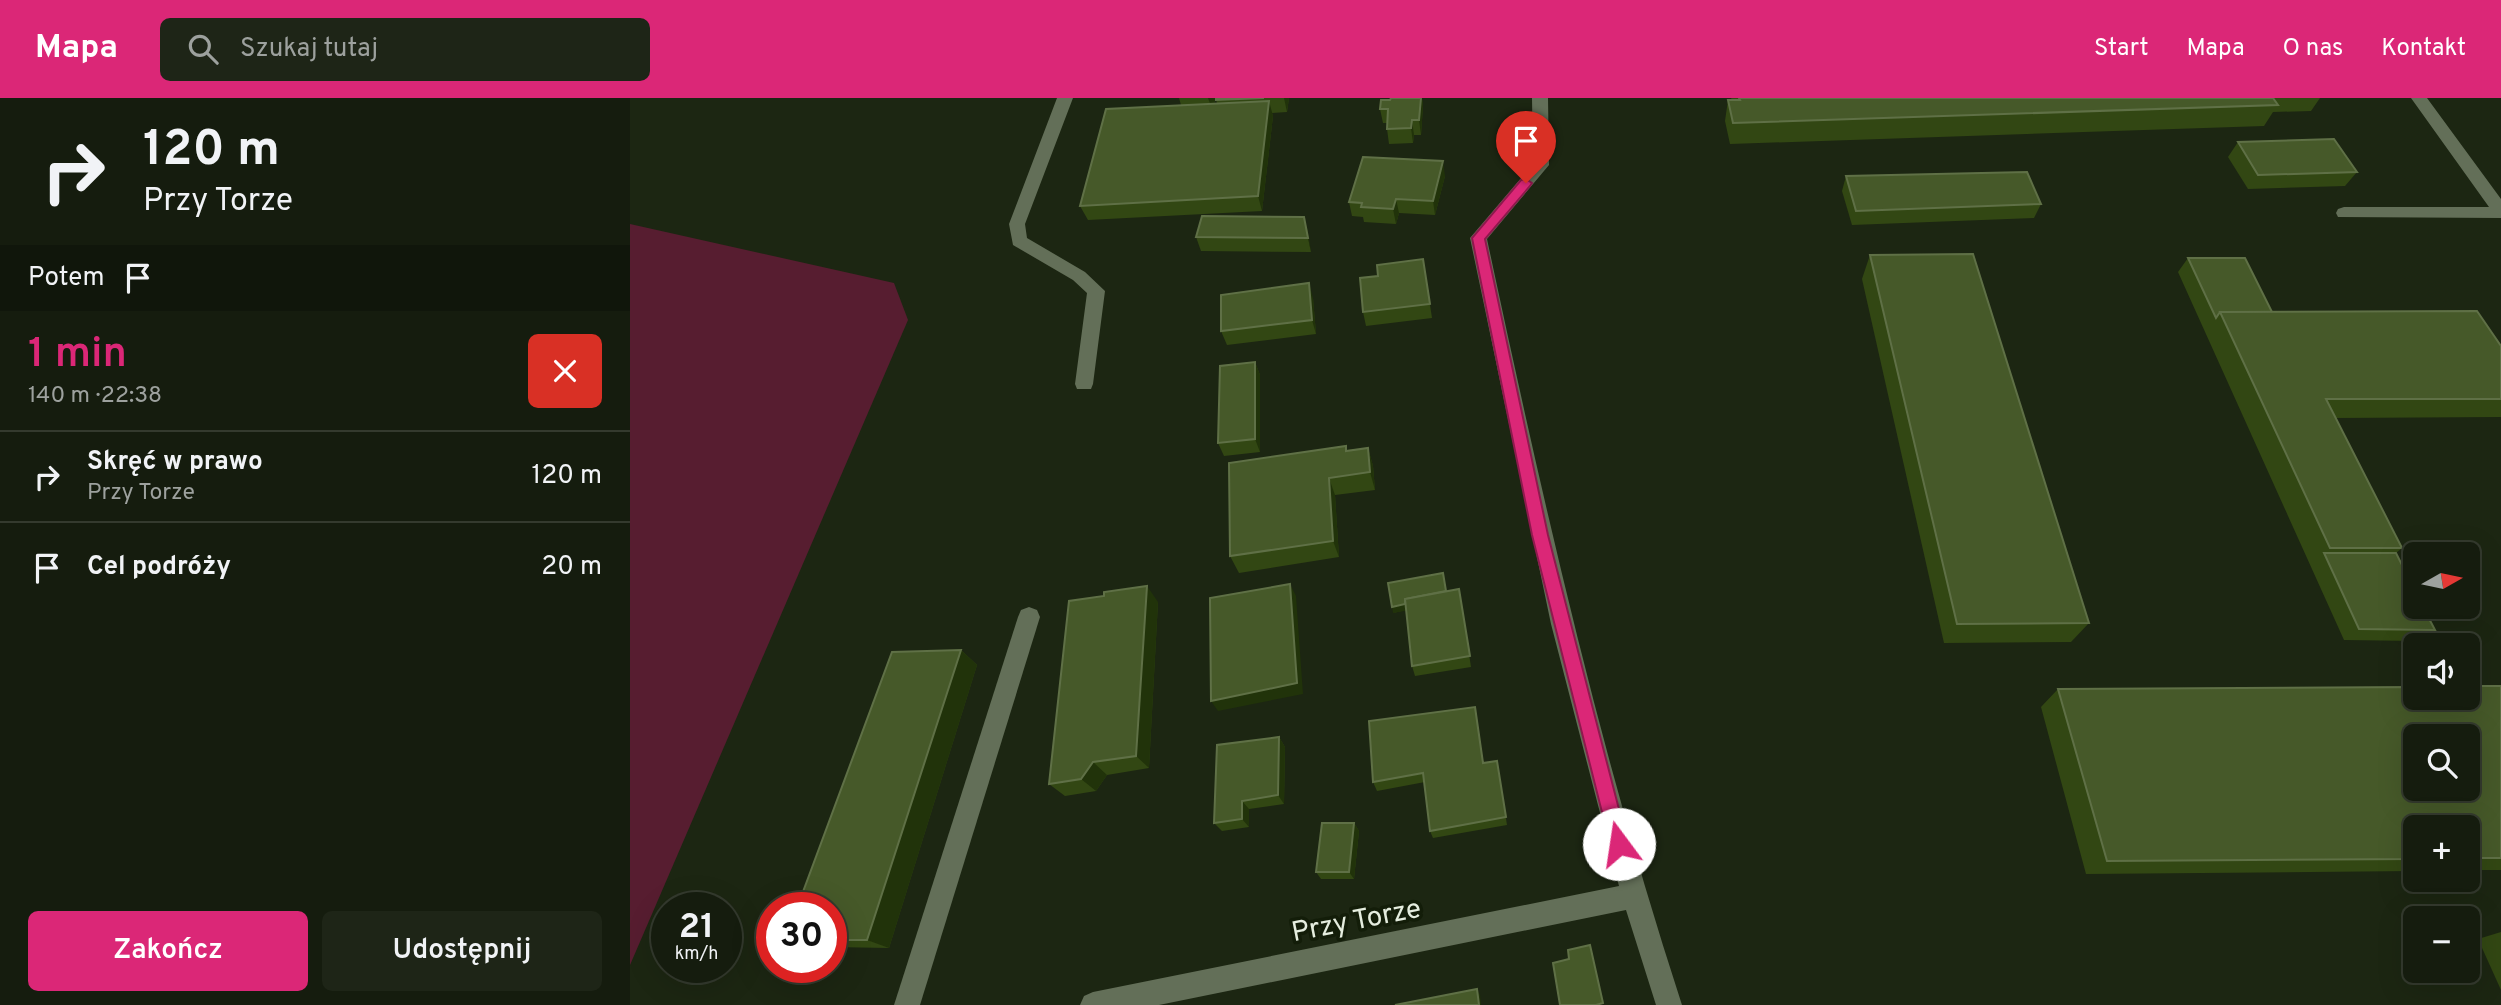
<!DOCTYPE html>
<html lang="pl">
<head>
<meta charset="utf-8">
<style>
	:root { --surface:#151c0e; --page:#1e2517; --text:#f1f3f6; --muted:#9da19e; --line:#343a2e; --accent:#db2777 }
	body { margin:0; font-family:Overpass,sans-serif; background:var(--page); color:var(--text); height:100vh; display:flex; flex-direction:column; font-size:26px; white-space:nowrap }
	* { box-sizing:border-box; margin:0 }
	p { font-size:23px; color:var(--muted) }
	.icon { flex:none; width:38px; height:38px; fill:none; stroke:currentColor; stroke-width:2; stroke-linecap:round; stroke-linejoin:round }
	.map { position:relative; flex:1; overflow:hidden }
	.sheet { display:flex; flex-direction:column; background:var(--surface); width:630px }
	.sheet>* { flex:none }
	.banner { background:#151c0e; color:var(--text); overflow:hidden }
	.needle { width:46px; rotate:81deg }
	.fabs { position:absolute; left:1773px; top:444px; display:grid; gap:14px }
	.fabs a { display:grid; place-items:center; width:77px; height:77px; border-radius:10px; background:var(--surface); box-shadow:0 7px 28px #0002,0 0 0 2px var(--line); font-size:35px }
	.speed { position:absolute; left:21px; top:794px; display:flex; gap:14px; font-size:35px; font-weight:700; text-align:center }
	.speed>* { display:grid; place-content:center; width:91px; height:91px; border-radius:50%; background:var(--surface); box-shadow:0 7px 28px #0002,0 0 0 2px var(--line); line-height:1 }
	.speed small { font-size:18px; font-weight:400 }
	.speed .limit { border:10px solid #d22; background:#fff; color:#111 }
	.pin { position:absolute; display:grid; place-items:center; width:60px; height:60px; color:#fff; margin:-72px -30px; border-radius:50% 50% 50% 0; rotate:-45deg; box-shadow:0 0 7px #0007 }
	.pin .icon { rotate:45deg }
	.me { position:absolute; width:77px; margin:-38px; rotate:346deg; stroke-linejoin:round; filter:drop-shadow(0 0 5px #0008) }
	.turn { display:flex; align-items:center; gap:24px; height:147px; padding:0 28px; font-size:32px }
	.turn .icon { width:91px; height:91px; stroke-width:2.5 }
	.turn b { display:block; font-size:49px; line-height:60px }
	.then { display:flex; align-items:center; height:66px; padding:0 28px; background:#0003; gap:14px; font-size:26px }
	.round { display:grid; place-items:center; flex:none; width:74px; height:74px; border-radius:10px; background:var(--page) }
	.headline { display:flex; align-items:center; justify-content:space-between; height:119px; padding:0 28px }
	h1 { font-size:42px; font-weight:600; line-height:52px; color:var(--accent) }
	.action { display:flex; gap:14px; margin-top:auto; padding:14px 28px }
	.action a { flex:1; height:80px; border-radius:10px; background:var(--accent); color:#fff; font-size:28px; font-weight:600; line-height:80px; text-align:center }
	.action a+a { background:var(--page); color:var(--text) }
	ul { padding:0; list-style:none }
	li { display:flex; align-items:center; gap:21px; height:91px; padding:0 28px; border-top:2px solid var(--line) }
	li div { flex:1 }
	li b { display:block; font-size:26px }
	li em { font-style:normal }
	header { display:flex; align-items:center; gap:42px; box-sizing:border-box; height:98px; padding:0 35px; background:var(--accent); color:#fff }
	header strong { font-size:33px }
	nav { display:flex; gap:38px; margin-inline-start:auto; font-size:24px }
	.search { width:490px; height:63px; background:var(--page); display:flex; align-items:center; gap:18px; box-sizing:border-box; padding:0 24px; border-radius:10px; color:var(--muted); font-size:26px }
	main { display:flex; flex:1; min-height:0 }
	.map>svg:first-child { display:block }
	.green { fill:#571d30 }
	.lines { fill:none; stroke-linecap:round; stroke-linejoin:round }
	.minor { fill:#636f58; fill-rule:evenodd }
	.wall { fill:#324713 }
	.shaded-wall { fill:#21330a }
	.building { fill:#465929; stroke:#5f7046; stroke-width:2; fill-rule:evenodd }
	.route { fill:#db2777; stroke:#8e194d; stroke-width:2 }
	.labels { text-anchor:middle; stroke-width:7; stroke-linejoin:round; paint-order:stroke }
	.near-street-label { font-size:28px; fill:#e5eddf; stroke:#131d09 }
</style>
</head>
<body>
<header>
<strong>Mapa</strong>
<div class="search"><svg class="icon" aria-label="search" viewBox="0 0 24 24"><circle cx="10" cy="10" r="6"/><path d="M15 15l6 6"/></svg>Szukaj tutaj</div>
<nav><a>Start</a><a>Mapa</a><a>O nas</a><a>Kontakt</a></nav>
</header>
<main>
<section class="sheet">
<div class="banner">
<div class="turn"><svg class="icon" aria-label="right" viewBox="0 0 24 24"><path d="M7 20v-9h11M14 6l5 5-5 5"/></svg><div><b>120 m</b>Przy Torze</div></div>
<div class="then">Potem<svg class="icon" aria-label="arrive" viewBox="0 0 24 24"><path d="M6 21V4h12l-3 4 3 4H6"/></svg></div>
</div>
<div class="headline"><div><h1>1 min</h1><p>140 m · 22:38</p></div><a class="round" style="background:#d93025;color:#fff"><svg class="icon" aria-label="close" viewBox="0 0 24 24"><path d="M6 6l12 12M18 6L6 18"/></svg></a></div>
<ul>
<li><svg class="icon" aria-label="right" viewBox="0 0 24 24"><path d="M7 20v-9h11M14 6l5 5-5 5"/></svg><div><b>Skręć w prawo</b><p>Przy Torze</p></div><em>120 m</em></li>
<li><svg class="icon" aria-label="arrive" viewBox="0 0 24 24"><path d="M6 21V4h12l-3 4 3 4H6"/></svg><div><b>Cel podróży</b></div><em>20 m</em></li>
</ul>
<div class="action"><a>Zakończ</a><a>Udostępnij</a></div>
</section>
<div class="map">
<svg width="1871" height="907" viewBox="0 0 1871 907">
	<rect width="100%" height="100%" fill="#1c2612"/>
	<path class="green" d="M0,126L264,185L278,222L0,867Z"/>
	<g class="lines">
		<g class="minor">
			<path d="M427,0H443L395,126L397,140L455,174L475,193L463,286L461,291H447L445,286L457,195L443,182L383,147L379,126Z"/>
			<path d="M902,0H918L919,67L857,141C912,399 970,656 1052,907H1026L996,812L529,907H450L454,898L463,894L989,788L921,526L840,140L903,66Z"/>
			<path d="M1781,0H1797L1871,101V120L1708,119L1706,115L1708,111L1714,109H1859Z"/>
			<path d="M399,509L407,512L410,519L290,907H264L388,519L391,512Z"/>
		</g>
	</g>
	<g class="wall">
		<path d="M549,0H585L584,6H587L586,0H659L657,14L642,15L643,18L632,113L458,122L450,108L551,7Z"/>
		<path d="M761,0H792L793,8L791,37H784L783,45L759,46L757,31V25H753L750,11L760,2Z"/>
		<path d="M1101,0H1690L1681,13L1643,14L1634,28L1100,46L1095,23L1098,2H1102Z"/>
		<path d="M1608,44L1727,74L1715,88L1618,91L1598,59Z"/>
		<path d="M815,78L805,117L769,115L766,126L734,124L733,119L722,118L719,104Z"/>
		<path d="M1216,78L1411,106L1404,120L1222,127L1212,93Z"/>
		<path d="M674,119L681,154L571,153L566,139Z"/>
		<path d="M1240,157L1459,525L1441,544L1314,545L1232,181Z"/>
		<path d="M1558,160L1642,214L1871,248V319L1706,320L1772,450L1766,455L1805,532L1788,543L1714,542L1548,174Z"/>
		<path d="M793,161L802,220L736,228L733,214L748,178Z"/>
		<path d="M683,200L686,236L597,247L591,233Z"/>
		<path d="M625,264L630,277V354L594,358L588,345Z"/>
		<path d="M716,348L717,352L738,350L743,368L745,392L705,397L709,459L609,475L600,458Z"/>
		<path d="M829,491L841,569L785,578L782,568L776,512L763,515L816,493Z"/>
		<path d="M528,504L519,670L477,677L466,693L435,698L419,686Z"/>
		<path d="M331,552L347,567L259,850L201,849V810Z"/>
		<path d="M1871,588V772H1838V730H1785V773L1456,776L1411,609L1428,591Z"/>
		<path d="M649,639L655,649L654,706L619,711V729L592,733L584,725Z"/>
		<path d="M867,663L877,727L803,740L800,733L795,684L747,693L743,684Z"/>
		<path d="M724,725L729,733L724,781H691L686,774Z"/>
		<path d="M1871,834V892L1848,841Z"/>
	</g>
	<g class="shaded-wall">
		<path d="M578,0H585L583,14Z"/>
		<path d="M654,0H659L657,14Z"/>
		<path d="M791,0H792L793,8L791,37L789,22Z"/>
		<path d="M639,3L643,18L632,113L628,98Z"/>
		<path d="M782,22L784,37L783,45L781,30Z"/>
		<path d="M813,63L815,78L805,117L803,103Z"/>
		<path d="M766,101L769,115L766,126L763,111Z"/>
		<path d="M674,119L678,134L681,154L678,140Z"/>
		<path d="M679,185L683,200L686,236L682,222Z"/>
		<path d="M625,264L630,277V354L625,341Z"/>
		<path d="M738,350L743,368L745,392L740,374Z"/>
		<path d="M699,380L705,397L709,459L703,443Z"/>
		<path d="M660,486L666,498L673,596L588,613L581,603Z"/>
		<path d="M517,488L528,504L519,670L506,658Z"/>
		<path d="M817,499L818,505L763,515L762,509Z"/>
		<path d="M331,552L347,567L259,850L237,842Z"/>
		<path d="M649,639L655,649L654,706L648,697Z"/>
		<path d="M463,664L477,677L466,693L451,681Z"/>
		<path d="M612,703L619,711V729L612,721Z"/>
		<path d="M724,725L729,733L724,781L719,774Z"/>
		<path d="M847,891L850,897L851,907H849Z"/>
	</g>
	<g class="building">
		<path d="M586,0H634L586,2Z"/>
		<path d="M761,0H791L789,22H782L781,30L757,31L758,11H750L751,2H760Z"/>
		<path d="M1109,0H1643L1648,7L1103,25L1098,2H1110Z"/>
		<path d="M639,3L628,98L450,108L476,11Z"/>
		<path d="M1704,41L1727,74L1628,77L1608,44Z"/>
		<path d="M733,59L813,63L803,103L766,101L763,111L731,109L732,105L719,104Z"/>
		<path d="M1397,74L1411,106L1226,113L1216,78Z"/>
		<path d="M572,118L674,119L678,140L566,139Z"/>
		<path d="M1343,156L1459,525L1327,526L1240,157Z"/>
		<path d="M1558,160H1615L1642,214H1590L1586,220Z"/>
		<path d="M793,161L800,206L733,214L730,180L748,178L747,167Z"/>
		<path d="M679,185L682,222L591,233V197Z"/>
		<path d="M1847,213L1871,248V301H1696L1772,450H1700L1590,214Z"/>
		<path d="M625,264V341L588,345L590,268Z"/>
		<path d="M716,348V353L738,350L740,374L699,380L703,443L600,458L599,365Z"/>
		<path d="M1694,455H1766L1785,493V509H1793L1805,532L1729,531Z"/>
		<path d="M813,475L816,493L775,501V506L762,509L758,485Z"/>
		<path d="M660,486L667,585L581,603L580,500Z"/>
		<path d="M517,488L506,658L463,664L451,681L419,686L439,503L474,498V494Z"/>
		<path d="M829,491L840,558L782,568L775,501Z"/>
		<path d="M331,552L237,842H201V810H167L262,554Z"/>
		<path d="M1838,588H1871V760H1838V730H1785V761L1477,763L1428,591L1785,589V600H1838ZM1785,639H1838V691H1785Z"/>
		<path d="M845,609L853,665L867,663L876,719L800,733L793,675L743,684L739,623Z"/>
		<path d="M649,639L648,697L612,703V721L584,725L587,647Z"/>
		<path d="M692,725H724L719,774H686Z"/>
		<path d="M960,847L973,905L966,907H930L923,865L939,861L938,852Z"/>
		<path d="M847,891L849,907H765Z"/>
	</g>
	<path class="route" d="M896,81L902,85L900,88L855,141L918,437L998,746L996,753L989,756L982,753L980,746L902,437L842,140L891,82Z"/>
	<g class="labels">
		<g class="near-street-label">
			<text transform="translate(726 821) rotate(-11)" y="10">Przy Torze</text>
		</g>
	</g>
</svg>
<div class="fabs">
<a><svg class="needle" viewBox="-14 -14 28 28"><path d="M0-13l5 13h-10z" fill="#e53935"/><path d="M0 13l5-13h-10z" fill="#9da19e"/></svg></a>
<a><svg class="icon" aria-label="sound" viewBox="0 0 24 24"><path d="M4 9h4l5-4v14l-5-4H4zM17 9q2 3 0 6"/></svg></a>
<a><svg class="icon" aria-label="search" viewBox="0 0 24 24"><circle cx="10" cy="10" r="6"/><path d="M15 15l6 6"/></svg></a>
<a>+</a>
<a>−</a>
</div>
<div class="speed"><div>21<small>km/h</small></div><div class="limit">30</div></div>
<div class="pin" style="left:896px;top:85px;background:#d93025"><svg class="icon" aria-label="arrive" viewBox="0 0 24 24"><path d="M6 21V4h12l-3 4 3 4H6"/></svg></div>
<svg class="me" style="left:989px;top:746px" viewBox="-20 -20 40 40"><circle r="19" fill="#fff"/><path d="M0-13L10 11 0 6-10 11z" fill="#db2777"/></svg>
</div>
</main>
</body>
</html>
